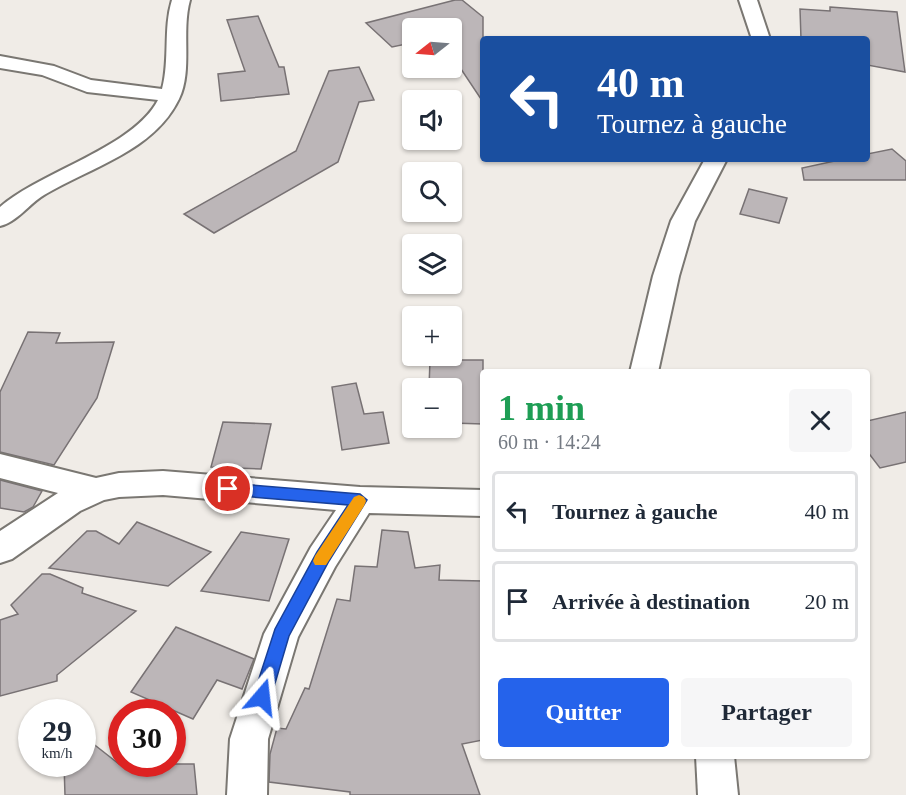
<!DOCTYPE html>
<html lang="fr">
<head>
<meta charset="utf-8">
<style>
	:root { --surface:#fff; --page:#f6f6f7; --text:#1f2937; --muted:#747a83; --line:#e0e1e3; --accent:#2563eb }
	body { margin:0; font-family:Georgia,serif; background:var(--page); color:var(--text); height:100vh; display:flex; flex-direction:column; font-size:22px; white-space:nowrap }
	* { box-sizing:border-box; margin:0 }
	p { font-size:20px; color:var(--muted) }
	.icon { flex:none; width:33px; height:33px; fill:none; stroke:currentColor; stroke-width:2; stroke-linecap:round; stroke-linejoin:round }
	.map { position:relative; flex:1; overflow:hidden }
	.details { position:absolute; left:480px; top:369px; width:390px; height:390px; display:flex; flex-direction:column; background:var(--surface); border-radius:6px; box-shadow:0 2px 4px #0004 }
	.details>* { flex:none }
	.banner { position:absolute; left:480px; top:36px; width:390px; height:126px; border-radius:6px; box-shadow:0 2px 4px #0004; background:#1a4fa0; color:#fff; overflow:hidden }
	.needle { width:39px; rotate:253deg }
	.controls { position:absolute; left:402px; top:18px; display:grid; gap:12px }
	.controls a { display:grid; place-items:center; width:60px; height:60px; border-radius:6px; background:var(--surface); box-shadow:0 2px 4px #0004; font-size:30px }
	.speed { position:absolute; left:18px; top:699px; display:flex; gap:12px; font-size:30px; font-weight:700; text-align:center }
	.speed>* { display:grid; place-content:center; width:78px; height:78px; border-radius:50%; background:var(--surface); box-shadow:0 2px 4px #0004; line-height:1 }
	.speed small { font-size:15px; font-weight:400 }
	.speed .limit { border:9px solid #d22; background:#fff; color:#111 }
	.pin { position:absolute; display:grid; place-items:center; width:51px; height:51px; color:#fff; margin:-26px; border:3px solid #fff; border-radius:50%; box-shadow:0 2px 6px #0007 }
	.me { position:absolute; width:66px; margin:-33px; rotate:17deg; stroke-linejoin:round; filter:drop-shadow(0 0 4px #0008) }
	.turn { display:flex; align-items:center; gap:21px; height:126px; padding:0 18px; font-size:27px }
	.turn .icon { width:78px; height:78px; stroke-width:2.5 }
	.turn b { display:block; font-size:42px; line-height:51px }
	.round { display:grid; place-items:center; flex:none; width:63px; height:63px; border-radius:6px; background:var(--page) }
	.headline { display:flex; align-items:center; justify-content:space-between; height:102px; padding:0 18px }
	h1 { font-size:36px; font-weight:800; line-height:45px; color:#1e9e55 }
	.action { display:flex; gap:12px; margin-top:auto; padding:12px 18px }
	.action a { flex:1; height:69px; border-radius:6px; background:var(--accent); color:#fff; font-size:24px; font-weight:800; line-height:69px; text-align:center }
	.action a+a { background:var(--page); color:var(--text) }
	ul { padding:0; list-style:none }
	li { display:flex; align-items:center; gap:18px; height:81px; margin:0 12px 9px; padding:0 6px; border:3px solid var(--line); border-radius:6px }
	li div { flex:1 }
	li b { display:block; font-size:22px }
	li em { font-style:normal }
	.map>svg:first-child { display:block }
	.building { fill:#bcb6b8; stroke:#787274; stroke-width:1.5 }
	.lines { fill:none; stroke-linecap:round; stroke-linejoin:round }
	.minor-casing { stroke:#7a7772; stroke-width:4 }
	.minor { fill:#fff; fill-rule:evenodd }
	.route { fill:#2563eb; stroke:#184099; stroke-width:1.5 }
	.slow { fill:#f59e0b }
</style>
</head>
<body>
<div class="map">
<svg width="906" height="795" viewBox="0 0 906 795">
	<rect width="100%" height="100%" fill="#f0ece7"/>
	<g class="building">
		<path d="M455,0H462L483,17V102L455,60H452V28H412V56L406,44L392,47L366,23Z"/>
		<path d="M830,7L897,12L905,72L867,65V39H801L800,9L830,11Z"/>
		<path d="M258,16L279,67H284L289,94L221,101L218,74L245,71L227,20Z"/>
		<path d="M359,67L374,100L359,102L338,162L214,233L184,214L296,151L329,71Z"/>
		<path d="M892,149L906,161V180H804L802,168L844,159H867V154Z"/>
		<path d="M749,189L787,198L779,223L740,214Z"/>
		<path d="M28,332L60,333L56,343L114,342L97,398L54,465L0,452V392Z"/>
		<path d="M430,360H483V424L452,423V388H429Z"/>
		<path d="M356,383L364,414L383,412L389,443L342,450L332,387Z"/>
		<path d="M906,412V462L880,468L867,451V421Z"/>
		<path d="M223,422L271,424L261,469L211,467Z"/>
		<path d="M0,480L42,491L33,507L24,512L0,508Z"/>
		<path d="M137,522L211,552L168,586L49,568L87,531H96L119,544Z"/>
		<path d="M382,530L408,532L415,568L440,565L439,580L483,581V740L462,744L480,795H350V792L269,782L270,754L277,728L286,729L305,688L309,689L337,599L350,601L355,566L377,567Z"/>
		<path d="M241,532L289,539L269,601L201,591Z"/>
		<path d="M42,574H50L83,588L82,593L136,611L57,675V681L0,696V620L18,614L11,605Z"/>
		<path d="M176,627L254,659L242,689L217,680L193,719L131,692Z"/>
		<path d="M82,735L119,764H194L197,795H65L64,764H82Z"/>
	</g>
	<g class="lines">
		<defs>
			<g id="minor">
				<path d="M172,0H190C181,32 193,70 179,99C154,151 91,167 44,195C29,204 17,222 0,226V207C42,171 134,147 158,100L87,92L42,75L0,68V56L54,66L91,80L162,89C170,60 163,29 172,0Z"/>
				<path d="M739,0H757L770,39H752Z"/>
				<path d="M705,159H727L695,221L679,276L658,372H630L653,276L671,221Z"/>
				<path d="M0,454L96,478L119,473L163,471L360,487L483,490V516L369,513L335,567L298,637L268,739L267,795H227L230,739L264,634L311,547L336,510L163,495L119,497L104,500L80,511L12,559L0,563V531L58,493L0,478Z"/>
				<path d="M696,756H734L738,795H698Z"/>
			</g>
		</defs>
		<use href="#minor" class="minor-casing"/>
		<use href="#minor" class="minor"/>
	</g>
	<path class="route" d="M228,483L360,494L367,500L329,561L289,636L271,697L268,703L262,706L256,703L253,697L275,629L317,552L348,505L228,495L221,489Z"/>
	<path class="slow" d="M359,495L364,497L366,501L364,506L326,565H315L313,561L315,556L354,497Z"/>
</svg>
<div class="controls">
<a><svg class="needle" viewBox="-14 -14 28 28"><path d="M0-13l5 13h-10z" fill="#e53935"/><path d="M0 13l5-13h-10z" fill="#747a83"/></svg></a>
<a><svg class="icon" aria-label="sound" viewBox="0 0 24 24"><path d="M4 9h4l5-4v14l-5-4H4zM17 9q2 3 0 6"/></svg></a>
<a><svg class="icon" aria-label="search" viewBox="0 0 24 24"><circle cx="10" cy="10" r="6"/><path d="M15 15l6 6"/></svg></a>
<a><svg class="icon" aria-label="layers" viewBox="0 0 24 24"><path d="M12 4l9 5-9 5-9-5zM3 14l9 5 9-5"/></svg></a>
<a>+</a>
<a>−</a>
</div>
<div class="speed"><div>29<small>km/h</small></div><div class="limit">30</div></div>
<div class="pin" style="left:228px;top:489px;background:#d93025"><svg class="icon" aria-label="arrive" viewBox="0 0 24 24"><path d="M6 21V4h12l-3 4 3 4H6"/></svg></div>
<svg class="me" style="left:262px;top:697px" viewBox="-20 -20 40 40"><path d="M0-17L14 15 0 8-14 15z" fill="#2563eb" stroke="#fff" stroke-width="4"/></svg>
<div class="banner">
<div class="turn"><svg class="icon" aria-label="left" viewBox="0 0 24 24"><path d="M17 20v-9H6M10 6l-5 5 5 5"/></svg><div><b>40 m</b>Tournez à gauche</div></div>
</div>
<section class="details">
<div class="headline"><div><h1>1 min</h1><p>60 m · 14:24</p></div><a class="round"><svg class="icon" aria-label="close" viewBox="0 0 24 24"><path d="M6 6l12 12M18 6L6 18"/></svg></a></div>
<ul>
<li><svg class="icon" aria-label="left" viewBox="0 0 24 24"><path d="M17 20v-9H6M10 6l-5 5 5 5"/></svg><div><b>Tournez à gauche</b></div><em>40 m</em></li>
<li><svg class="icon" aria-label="arrive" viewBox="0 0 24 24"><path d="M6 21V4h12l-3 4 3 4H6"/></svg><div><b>Arrivée à destination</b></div><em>20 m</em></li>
</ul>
<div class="action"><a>Quitter</a><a>Partager</a></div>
</section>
</div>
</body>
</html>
